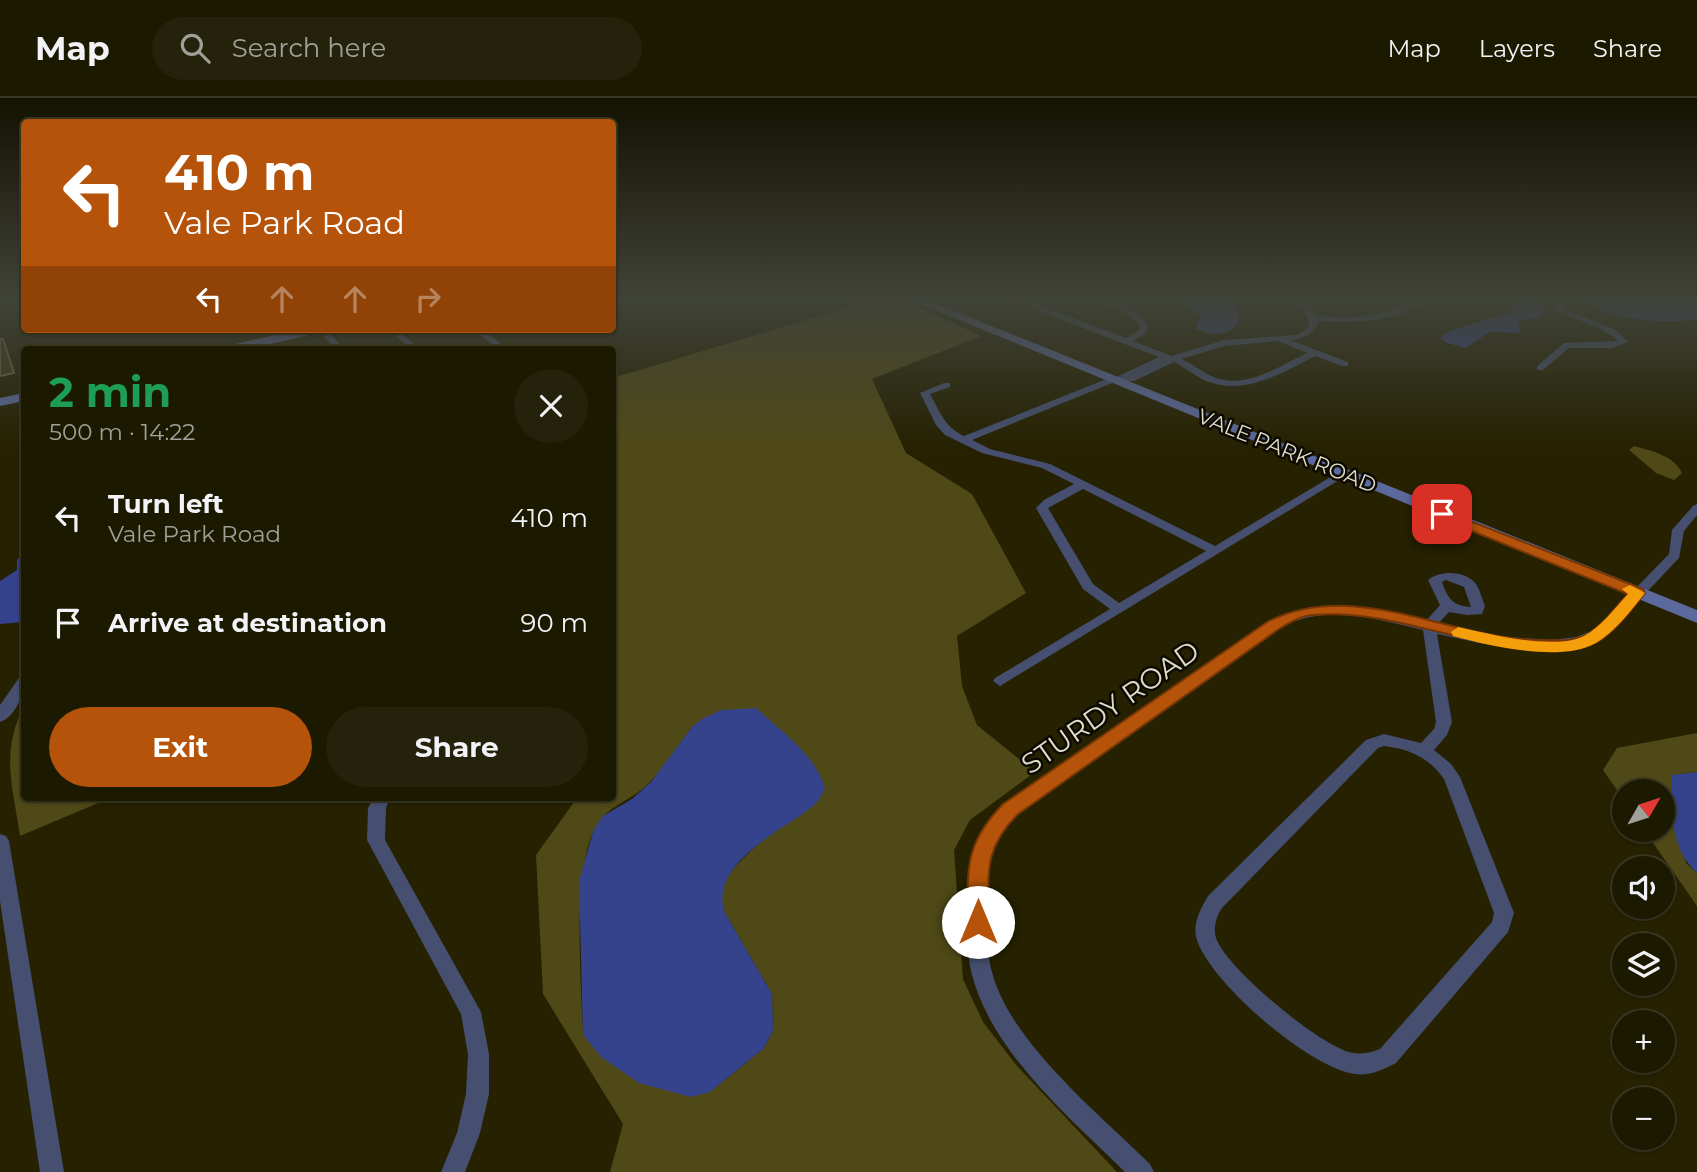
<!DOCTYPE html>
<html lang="en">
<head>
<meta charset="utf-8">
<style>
	:root { --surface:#1c1901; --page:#25220b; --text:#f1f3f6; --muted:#a0a099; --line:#3a3823; --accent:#b45309 }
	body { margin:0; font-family:Montserrat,sans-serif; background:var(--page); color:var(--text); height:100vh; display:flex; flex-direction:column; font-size:26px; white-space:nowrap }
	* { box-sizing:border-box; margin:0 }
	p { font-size:23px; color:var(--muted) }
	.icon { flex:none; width:38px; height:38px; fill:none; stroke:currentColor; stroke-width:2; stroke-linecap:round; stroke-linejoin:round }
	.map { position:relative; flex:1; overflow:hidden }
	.panel { position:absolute; left:21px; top:248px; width:595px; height:455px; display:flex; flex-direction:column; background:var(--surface); border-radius:7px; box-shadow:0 2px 5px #0004,0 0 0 2px var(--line) }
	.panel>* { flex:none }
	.guide { position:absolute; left:21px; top:21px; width:595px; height:214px; border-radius:7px; box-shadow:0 2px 5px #0004,0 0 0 2px var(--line); background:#b45309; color:#fff; overflow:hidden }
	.needle { width:46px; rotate:51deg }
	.fabs { position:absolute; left:1612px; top:681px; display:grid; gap:14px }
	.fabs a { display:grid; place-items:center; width:63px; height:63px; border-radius:50%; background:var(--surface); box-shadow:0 2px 5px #0004,0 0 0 2px var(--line); font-size:35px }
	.pin { position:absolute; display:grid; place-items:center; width:60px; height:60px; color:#fff; margin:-30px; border-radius:14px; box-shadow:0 4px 10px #0006 }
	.me { position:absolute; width:77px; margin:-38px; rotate:0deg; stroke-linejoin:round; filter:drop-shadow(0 0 5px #0008) }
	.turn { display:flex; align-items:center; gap:24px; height:147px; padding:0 28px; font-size:32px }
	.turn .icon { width:91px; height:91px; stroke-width:2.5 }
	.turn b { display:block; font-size:49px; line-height:60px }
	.lanes { display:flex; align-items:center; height:66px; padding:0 28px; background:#0003; justify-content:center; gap:35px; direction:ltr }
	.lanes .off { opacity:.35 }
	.round { display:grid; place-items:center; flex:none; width:74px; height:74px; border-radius:37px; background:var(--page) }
	.summary { display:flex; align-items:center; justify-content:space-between; height:119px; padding:0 28px }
	h1 { font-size:42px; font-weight:700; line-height:52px; color:#1e9e55 }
	.cta { display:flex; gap:14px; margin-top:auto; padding:14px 28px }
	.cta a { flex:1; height:80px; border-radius:42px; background:var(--accent); color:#fff; font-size:28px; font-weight:700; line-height:80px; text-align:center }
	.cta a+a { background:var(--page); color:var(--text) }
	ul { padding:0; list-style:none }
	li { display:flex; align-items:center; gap:21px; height:105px; padding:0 28px }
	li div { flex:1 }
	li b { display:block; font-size:26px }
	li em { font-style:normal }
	header { display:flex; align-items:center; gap:42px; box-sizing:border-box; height:98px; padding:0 35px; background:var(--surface); border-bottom:2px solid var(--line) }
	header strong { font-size:33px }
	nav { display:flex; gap:38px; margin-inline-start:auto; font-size:24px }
	.search { width:490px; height:63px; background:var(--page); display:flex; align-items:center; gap:18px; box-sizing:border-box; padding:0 24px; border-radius:38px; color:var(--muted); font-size:26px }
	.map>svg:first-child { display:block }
	.green { fill:#4f4917; fill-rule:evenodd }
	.water { fill:#35428c }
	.building { fill:#3d3918; stroke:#6d6947; stroke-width:2 }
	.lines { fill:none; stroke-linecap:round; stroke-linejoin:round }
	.street { fill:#464f70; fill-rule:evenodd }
	.secondary { fill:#5b699d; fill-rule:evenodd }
	.route { fill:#b45309; stroke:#753606; stroke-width:2 }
	.slow { fill:#f59e0b }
	.labels { text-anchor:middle; stroke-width:5; stroke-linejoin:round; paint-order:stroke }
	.far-street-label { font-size:21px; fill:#dfddca; stroke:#0c0a01 }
	.near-street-label { font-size:28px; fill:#dfddca; stroke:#0c0a01 }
</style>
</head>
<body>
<header>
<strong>Map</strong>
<div class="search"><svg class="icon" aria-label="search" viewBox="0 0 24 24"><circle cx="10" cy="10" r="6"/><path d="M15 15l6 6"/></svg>Search here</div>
<nav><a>Map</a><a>Layers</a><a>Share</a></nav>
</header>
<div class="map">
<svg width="1697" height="1074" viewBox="0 0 1697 1074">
	<rect width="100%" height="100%" fill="#252101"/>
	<g class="green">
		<path d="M872,202H904L981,238L872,281L906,355L972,396L1026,495L957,538L962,588L977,627L1035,674L970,722L954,752L963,881L983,924L1017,968L1117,1074H610L623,1026L543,896L536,757L577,700H612L613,280ZM692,629L775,732C758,746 731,768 722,788C718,797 722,807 725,815L772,896L773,932L764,950L710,994L583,937C582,887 569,757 602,720C614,706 636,699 649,685C665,669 678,647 692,629Z"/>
		<path d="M1634,348C1651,353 1674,357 1682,375L1674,382L1656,375L1629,352Z"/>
		<path d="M24,608V700H110L20,738C13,688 0,655 24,608Z"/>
		<path d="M1697,635V674L1673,677L1686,765L1697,775V808L1644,732H1662V693H1624V702L1603,672L1617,650Z"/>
	</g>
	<g class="water">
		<path d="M1176,202H1230L1237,212L1239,224L1228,234L1213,236L1195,231L1201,218Z"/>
		<path d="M1585,202H1697V221C1669,226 1605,223 1585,202Z"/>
		<path d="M1522,203L1536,204L1546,214L1540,219L1518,223L1520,232L1518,235L1489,234L1466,250L1447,245L1440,240L1449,233L1511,214Z"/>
		<path d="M24,454V524L0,526V483L17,472V462Z"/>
		<path d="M756,610C781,633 816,657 825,691C821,697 818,705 812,709C781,733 708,766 725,815L772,896L773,932L764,950L710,994L691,999L639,985L601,959L583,937L579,783L594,731L603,718L632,701L651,684L692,629L702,621L721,612Z"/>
		<path d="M1697,674V775C1669,749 1672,712 1672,677Z"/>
	</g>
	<path class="building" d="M0,241H3L14,275L0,278Z"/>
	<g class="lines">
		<g class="street">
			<path d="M742,202H756L742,206Z"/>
			<path d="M1037,202H1047L1039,207L1126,240L1138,233L1140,228C1130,213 1113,211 1099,202C1119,202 1137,211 1148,228L1145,236L1133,243L1172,258L1224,242L1297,237L1306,231L1310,225L1299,202H1307L1315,218C1335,219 1357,221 1377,216C1394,213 1409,202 1426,202C1395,225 1354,225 1317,223L1318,225C1311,237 1304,241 1290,242L1348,264V268H1342L1315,258C1283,274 1249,296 1212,285C1198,281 1187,270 1174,264L1134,283L1112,285L972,342L990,351L1050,366L1215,448L1339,374H1347L1349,376L1000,588L993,583L995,580L1110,511L1083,491L1036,410L1044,402L1074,386L1042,370L982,355L945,337L936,327L920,295L944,285H950V289L930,296C940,314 945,329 964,338L1109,280H1114L1159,259L1033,211L1030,207ZM1278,243L1307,255C1279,268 1246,292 1214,279C1202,275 1193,265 1181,261L1225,248ZM1083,391L1206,453L1119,505L1093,486L1048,410Z"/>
			<path d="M1555,202H1563V210L1569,213L1616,232L1628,244L1612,250H1569L1543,272H1537V268L1564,245L1619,243L1601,231L1556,213Z"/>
			<path d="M317,231H326L345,252H336Z"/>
			<path d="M387,231H396L421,252H412Z"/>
			<path d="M473,231H482L509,252H499Z"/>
			<path d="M1697,406V417L1684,433L1679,460L1606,537L1578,548L1550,551L1484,546L1437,536L1452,624L1447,637L1434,652L1451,666L1460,679L1514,815L1508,834L1396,965C1383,972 1369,978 1355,976C1310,971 1207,882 1196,839C1193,824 1201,810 1208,798L1366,642L1384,636L1421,645L1434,631L1436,624L1423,532C1370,520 1330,505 1278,530L1016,717C990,746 988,767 987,805C987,828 986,852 992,874C1010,944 1099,1016 1150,1066L1154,1074H1125C1069,1019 990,953 971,873C966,851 968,827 969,804C970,763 975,738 1004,707L1268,524C1327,497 1366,511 1425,524L1440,507L1428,482C1440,472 1466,472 1476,486C1480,492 1482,501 1485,508L1482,516L1467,517L1449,514L1437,527L1484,537L1550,542L1576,539L1596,531L1669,456L1672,432L1693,408ZM1446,482L1464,489L1471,509C1453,508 1448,501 1442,484ZM1384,648C1410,651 1429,660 1444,681L1494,815L1492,824L1380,951C1371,955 1359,957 1349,954C1317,945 1227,871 1216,840C1213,830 1216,819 1222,810L1378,650Z"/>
			<path d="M24,579C25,594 16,619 0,624V607L19,580Z"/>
			<path d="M374,700H390L386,710L385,742L481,914L489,956V996L480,1035L465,1074H441L457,1035L466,996L468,956L461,916L367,742L368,710Z"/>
			<path d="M0,736L6,738L9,743L64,1074H40L0,803Z"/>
		</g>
		<g class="secondary">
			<path d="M911,202H927L1697,512V525Z"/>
			<path d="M302,231H325L323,234L244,252H220L222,249Z"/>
			<path d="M24,295V303L0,308V300Z"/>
		</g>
	</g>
	<linearGradient id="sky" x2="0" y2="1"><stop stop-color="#141201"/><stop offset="0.57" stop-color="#404338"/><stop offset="1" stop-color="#404338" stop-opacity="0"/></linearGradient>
	<rect width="1697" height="352" fill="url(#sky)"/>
	<path class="route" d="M1442,412L1643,491L1645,495C1632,511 1615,534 1597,544C1581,553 1562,553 1545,552C1467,551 1391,510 1313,517C1300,518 1289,525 1279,531L1017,717C982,753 989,777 989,824L986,830L978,833L971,830L967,824C968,771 964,746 1003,706L1267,524C1353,479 1450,541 1539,542C1553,542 1568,544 1581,539C1600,532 1614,510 1628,496L1437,419V413Z"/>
	<path class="slow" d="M1630,487L1645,495C1632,511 1615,534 1596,545C1560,565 1491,548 1453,538L1451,534L1458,529C1490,536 1555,553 1584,538C1601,529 1615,510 1628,496L1622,491Z"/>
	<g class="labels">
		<g class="far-street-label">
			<text transform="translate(1287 353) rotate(22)" y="7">VALE PARK ROAD</text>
		</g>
		<g class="near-street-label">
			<text transform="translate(1110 609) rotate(-35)" y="10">STURDY ROAD</text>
		</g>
	</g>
</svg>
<div class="fabs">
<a><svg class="needle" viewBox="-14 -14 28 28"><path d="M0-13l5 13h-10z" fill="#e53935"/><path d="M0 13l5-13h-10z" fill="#a0a099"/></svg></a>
<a><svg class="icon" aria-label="sound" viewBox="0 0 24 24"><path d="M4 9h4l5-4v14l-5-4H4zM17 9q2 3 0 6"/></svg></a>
<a><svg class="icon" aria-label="layers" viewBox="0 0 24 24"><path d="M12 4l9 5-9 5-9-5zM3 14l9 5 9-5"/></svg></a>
<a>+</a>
<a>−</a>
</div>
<div class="pin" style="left:1442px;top:416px;background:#d93025"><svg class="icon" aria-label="arrive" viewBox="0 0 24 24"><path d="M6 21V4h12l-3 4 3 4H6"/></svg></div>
<svg class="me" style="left:978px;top:824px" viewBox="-20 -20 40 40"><circle r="19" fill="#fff"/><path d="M0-13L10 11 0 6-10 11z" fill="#b45309"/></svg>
<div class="guide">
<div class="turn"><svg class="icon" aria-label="left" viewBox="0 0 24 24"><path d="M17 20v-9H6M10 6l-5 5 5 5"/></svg><div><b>410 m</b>Vale Park Road</div></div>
<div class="lanes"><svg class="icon" aria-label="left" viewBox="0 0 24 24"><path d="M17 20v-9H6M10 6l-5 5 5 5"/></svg><svg class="icon off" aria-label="ahead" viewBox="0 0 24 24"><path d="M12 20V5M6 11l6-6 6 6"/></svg><svg class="icon off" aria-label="ahead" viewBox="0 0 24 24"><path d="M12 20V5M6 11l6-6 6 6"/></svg><svg class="icon off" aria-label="right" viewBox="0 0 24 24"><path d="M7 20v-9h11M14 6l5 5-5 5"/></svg></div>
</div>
<section class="panel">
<div class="summary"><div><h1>2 min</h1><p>500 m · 14:22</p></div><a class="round"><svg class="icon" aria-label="close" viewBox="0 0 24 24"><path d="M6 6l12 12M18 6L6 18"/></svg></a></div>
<ul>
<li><svg class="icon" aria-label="left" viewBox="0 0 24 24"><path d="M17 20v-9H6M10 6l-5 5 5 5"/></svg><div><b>Turn left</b><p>Vale Park Road</p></div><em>410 m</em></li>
<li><svg class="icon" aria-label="arrive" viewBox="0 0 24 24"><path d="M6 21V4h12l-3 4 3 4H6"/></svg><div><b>Arrive at destination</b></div><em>90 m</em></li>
</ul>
<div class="cta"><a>Exit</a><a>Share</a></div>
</section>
</div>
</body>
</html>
